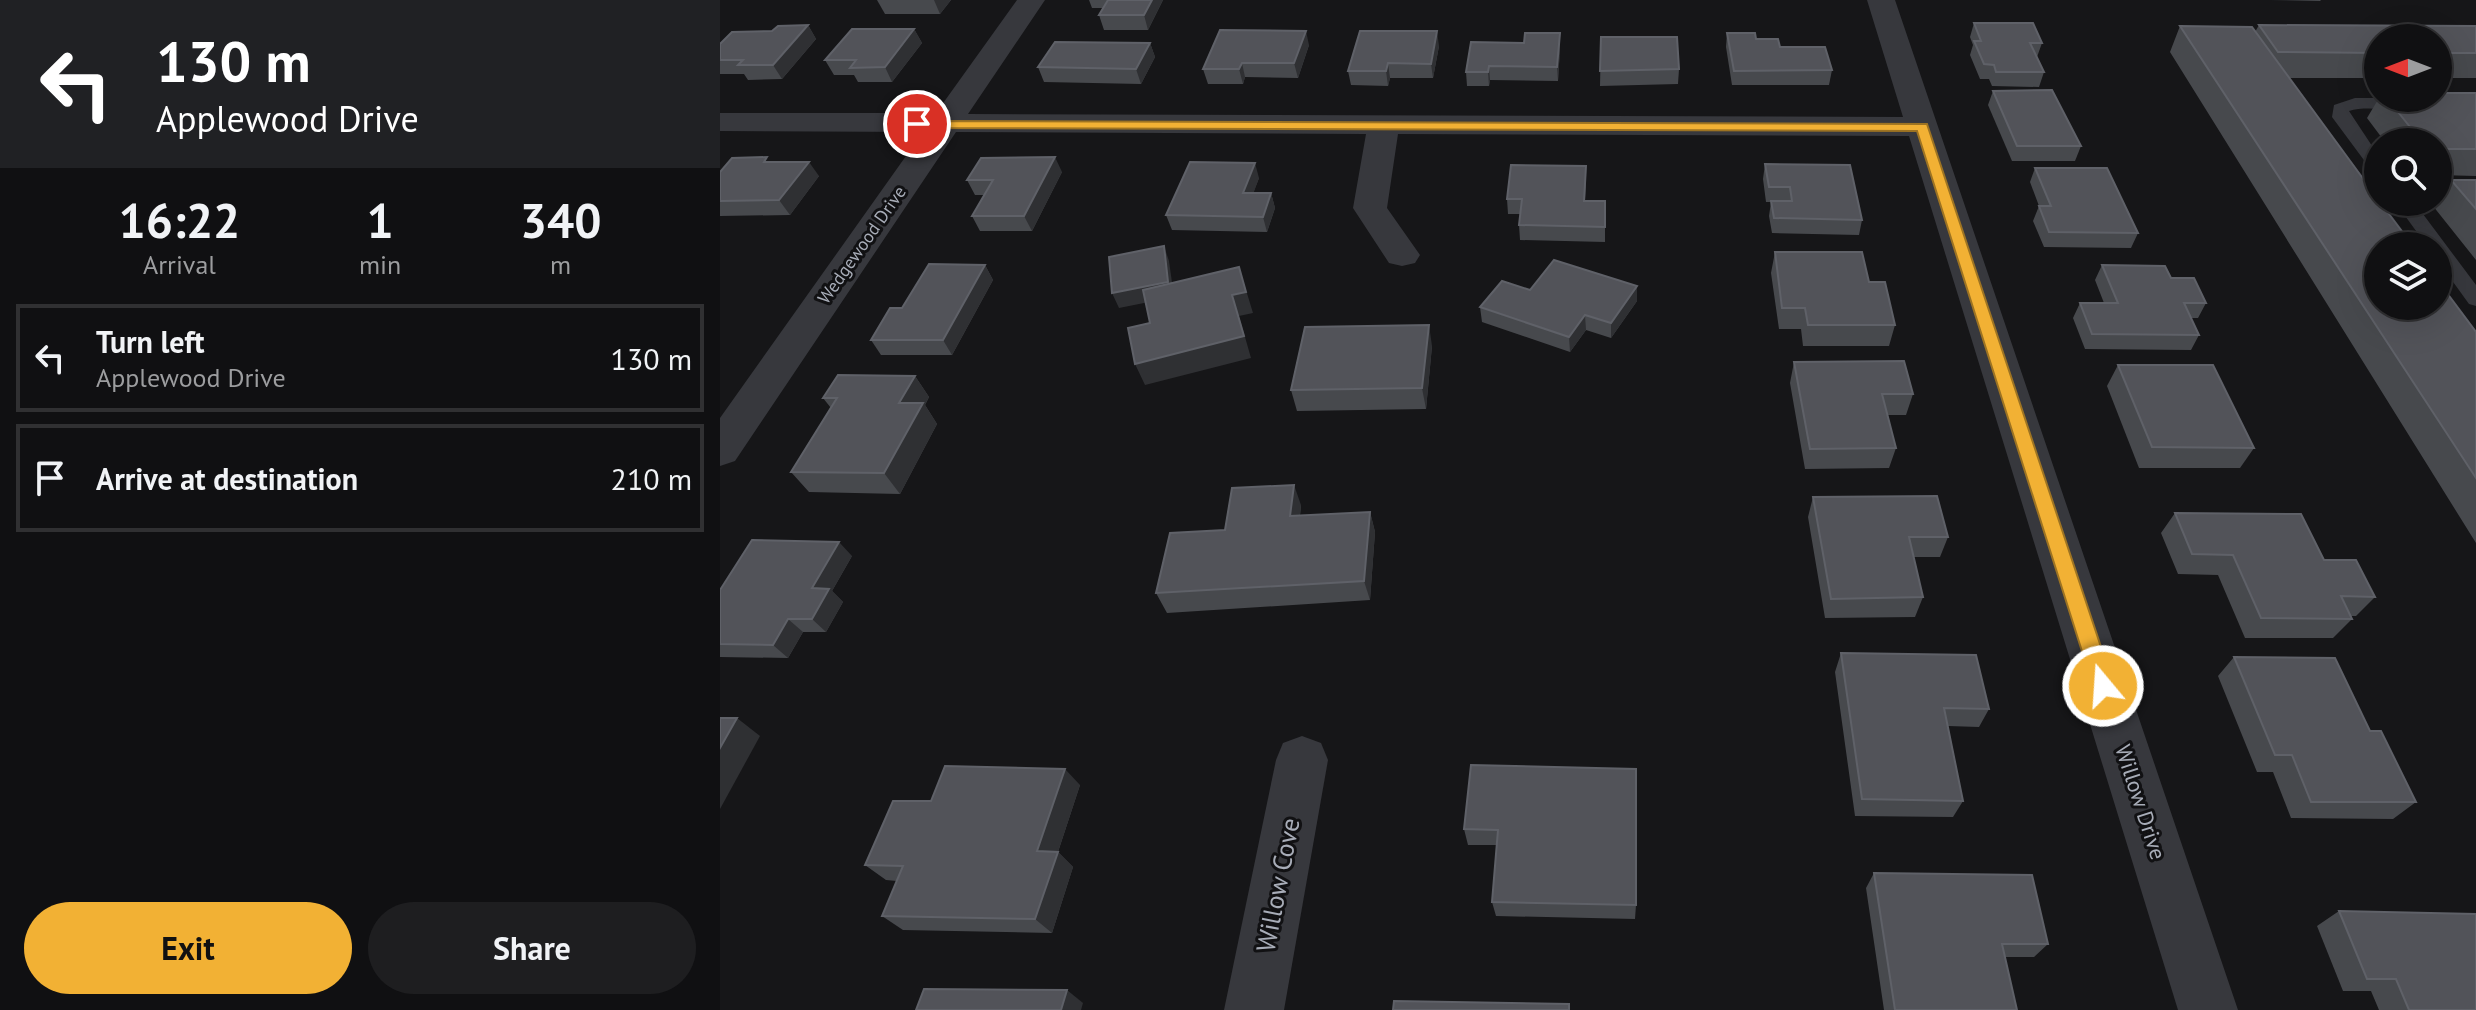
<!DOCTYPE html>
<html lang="en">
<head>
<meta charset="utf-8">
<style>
	:root { --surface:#101012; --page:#1e1e20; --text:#f1f3f6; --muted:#9c9d9f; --line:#303032; --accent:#f2b134 }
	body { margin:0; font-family:"PT Sans",sans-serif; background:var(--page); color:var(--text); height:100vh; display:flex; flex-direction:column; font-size:30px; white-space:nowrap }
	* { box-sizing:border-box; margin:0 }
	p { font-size:26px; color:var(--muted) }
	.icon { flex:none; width:44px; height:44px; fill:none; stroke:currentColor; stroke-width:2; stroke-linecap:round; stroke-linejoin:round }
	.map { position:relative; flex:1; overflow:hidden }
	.details { display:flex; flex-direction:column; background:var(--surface); width:720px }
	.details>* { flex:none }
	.banner { background:#202124; color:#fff; overflow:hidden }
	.needle { width:52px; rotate:270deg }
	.controls { position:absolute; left:1644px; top:24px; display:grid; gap:16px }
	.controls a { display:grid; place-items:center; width:88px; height:88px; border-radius:50%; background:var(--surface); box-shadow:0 8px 32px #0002,0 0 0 2px var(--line); font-size:40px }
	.pin { position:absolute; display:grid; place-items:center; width:68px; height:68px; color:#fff; margin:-34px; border:4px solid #fff; border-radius:50%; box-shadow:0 2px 8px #0007 }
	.me { position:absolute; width:88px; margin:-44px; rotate:342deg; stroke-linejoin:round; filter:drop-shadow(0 0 6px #0008) }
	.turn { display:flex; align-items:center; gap:28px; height:168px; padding:0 24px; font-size:36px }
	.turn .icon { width:104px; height:104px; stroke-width:2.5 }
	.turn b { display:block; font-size:56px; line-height:68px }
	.eta { display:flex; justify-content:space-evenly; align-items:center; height:136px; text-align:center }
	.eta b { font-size:48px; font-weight:700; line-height:56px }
	.button { display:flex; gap:16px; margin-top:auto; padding:16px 24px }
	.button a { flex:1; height:92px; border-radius:48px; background:var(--accent); color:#111; font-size:32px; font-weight:700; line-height:92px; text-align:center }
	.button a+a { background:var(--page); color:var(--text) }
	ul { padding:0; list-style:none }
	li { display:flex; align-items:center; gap:24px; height:108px; margin:0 16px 12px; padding:0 8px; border:4px solid var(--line); border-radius:0px }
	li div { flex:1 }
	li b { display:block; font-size:30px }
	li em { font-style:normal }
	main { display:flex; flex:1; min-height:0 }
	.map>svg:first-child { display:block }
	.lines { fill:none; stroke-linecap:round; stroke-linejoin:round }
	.lane { fill:#37383d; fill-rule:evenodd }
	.street { fill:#37383d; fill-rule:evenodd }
	.wall { fill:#47494d }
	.shaded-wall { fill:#2f3033 }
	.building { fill:#525359; stroke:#5f6168; stroke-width:2 }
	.route { fill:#f2b134; stroke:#9d7322; stroke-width:2 }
	.labels { text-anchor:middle; stroke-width:6; stroke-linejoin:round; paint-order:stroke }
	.far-street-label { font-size:18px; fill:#a8adb8; stroke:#111113 }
	.street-label { font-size:22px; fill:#a8adb8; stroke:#111113 }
	.near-street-label { font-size:26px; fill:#a8adb8; stroke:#111113 }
</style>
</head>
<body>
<main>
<section class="details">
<div class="banner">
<div class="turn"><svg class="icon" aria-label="left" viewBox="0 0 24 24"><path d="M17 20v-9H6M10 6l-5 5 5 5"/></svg><div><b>130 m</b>Applewood Drive</div></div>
</div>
<div class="eta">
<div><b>16:22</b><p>Arrival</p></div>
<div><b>1</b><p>min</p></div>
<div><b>340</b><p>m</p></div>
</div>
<ul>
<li><svg class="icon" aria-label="left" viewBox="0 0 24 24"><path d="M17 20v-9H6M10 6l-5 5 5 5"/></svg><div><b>Turn left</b><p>Applewood Drive</p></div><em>130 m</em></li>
<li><svg class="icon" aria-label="arrive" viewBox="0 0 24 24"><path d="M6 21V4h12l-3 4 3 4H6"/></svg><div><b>Arrive at destination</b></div><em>210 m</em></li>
</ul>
<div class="button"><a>Exit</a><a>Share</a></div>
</section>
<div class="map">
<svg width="1756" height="1010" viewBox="0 0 1756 1010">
	<rect width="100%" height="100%" fill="#161618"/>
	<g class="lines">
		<g class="lane">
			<path d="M1635,98H1691L1695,102C1680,115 1648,104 1629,111L1658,155V172L1652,171L1612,117L1614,105Z"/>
			<rect x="1718" y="186" width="38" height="12"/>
			<path d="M1675,202H1694L1756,285V306L1749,304L1718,261V246H1707Z"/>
		</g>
		<g class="street">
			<path d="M297,0H325L248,114L1183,117L1147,0H1175L1518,1010H1458L1189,136L678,134L667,208L700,255L695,263L682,266L669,263L633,208L646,134L236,132L15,461L0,466V418L203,132L0,131V113H216Z"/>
			<path d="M582,736L601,743L608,760L564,1010H504L556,760L563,743Z"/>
		</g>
	</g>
	<g class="wall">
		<path d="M157,0H231L220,14H165Z"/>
		<path d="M369,0H443L428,30H384L379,15L383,8H372Z"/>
		<path d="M1550,0H1601L1600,1Z"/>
		<path d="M1254,23L1322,43L1317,57L1324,72L1319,87L1272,86L1269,79H1260L1250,55L1253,45L1250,37Z"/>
		<path d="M88,25L96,39L62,79L28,80L24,74H0V44L52,31Z"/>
		<path d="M1539,25L1756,26V78H1718V38H1658V78H1569L1756,332V543L1450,52L1460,26L1535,32Z"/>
		<path d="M194,29L202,43L172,82H138L134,75H114L105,60Z"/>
		<path d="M840,33V48L838,81L770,80L769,86H747L746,72L804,43Z"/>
		<path d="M1007,33L1036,39L1060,47L1112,70L1109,85H1012L1006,47Z"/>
		<path d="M881,37L959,69L958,84L880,86Z"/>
		<path d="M430,43L435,57L421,84L324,82L318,67Z"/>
		<path d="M589,45L578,78L525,77L523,84H488L483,69Z"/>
		<path d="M719,46L713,78H670L668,86L631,85L628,71Z"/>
		<path d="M1273,91L1361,146L1355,161H1292L1268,105Z"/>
		<path d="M1756,93V176L1718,175V142H1665L1647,118L1659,98H1718Z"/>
		<path d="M1045,164L1142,220L1139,235L1052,233L1049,216L1051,202H1046L1043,179Z"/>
		<path d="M1315,168L1418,233L1411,248L1324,247L1313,221L1319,206L1310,182Z"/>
		<path d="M0,172L99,176L70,215L0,216Z"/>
		<path d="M342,172L312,231H260L252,216L264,195H255L247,180Z"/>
		<path d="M539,178L533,193H551L555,208L547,232L452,230L446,215Z"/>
		<path d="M1731,180H1756V260L1713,206L1715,202H1718V198Z"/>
		<path d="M866,181L865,201H885V242L800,240L799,225L800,214H788L787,199Z"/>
		<path d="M1055,252L1149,282L1175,325L1169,346H1083L1081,329H1059L1051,273Z"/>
		<path d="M265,265L273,280L232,355H161L151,340Z"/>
		<path d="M1382,265L1486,303L1478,318H1471L1479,335L1471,350L1365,349L1353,318L1360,303H1384L1375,280Z"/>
		<path d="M810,290L917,301L891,338L866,330L850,352L762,322L760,307Z"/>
		<path d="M712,346L706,409L577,411L571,390Z"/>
		<path d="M1074,362L1193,394L1186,415H1167L1176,448L1169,468L1085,469L1070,383Z"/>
		<path d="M1398,365L1534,448L1520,468H1419L1387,386Z"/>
		<path d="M195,376L209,397L205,405L217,424L180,494L89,492L71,472L111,408L103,398Z"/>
		<path d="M1093,497L1228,537L1220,557H1193L1203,597L1195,617L1105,618L1088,517Z"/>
		<path d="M581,505L580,516L650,512L655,532L650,600L447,613L436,593L505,530Z"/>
		<path d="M1455,513L1604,560L1655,597L1636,616H1631L1632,619L1613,638H1525L1498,575L1458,574L1441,533Z"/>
		<path d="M132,556L112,591L123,602L106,632H83L68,658L0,657V590Z"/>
		<path d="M1121,653L1269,709L1259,727L1228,726L1243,801L1233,817L1135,816L1115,672Z"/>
		<path d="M1514,657L1650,731L1696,802L1673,819L1571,818L1553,772H1537L1498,676Z"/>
		<path d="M751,765L916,905L915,919L776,916L772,902L777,845H748L744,829Z"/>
		<path d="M360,785L338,852L353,867L332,933L183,930L162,916L177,881L166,880L145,865L211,801Z"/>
		<path d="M1154,873L1328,944L1314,957H1285L1297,1010H1164L1146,888Z"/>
		<path d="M1619,911L1756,1010H1659L1651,991H1623L1597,926Z"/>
	</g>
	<g class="shaded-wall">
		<path d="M214,0H231L220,14Z"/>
		<path d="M432,0H443L428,30L424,15Z"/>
		<path d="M88,25L96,39L62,79L53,65Z"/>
		<path d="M194,29L202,43L172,82L165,67Z"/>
		<path d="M586,31L589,45L578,78L574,63Z"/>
		<path d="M717,31L719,46L713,78L711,64Z"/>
		<path d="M840,33V48L838,81L837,67Z"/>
		<path d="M430,43L435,57L421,84L416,69Z"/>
		<path d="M522,63L525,77L523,84L519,69Z"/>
		<path d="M668,63L670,78L668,86L666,71Z"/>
		<path d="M769,66L770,80L769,86L768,72Z"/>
		<path d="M335,157L342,172L312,231L304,216Z"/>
		<path d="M89,162L99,176L70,215L59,200Z"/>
		<path d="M535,163L539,178L528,208L523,193Z"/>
		<path d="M551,193L555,208L547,232L543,217Z"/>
		<path d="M444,246L449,261L454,297L399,308L392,293Z"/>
		<path d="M265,265L273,280L232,355L223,340Z"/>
		<path d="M519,267L533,313L519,316L531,358L425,385L415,364L512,295Z"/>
		<path d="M917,286V301L891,338V323Z"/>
		<path d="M865,315L866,330L850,352L849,337Z"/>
		<path d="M709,325L712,346L706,409L702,388Z"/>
		<path d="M195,376L209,397L205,405L217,424L180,494L164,473L179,403Z"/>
		<path d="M574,485L581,505L577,537L570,516Z"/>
		<path d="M650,512L655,532L650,600L644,581Z"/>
		<path d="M119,542L132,556L112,591L123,602L106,632L92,619V588Z"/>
		<path d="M68,619L83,632L68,658L53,645Z"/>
		<path d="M17,718L40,736L0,809V748Z"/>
		<path d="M345,769L360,785L335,861L338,852L353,867L332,933L315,919L317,851Z"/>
		<path d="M347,990L363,1003L361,1010H341Z"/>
	</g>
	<g class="building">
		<path d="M388,0H432L424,15H379Z"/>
		<path d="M1254,23H1313L1322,43H1310L1324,72H1276L1274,65L1264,64L1254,41H1261Z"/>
		<path d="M88,25L53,65H18L23,60H0V44L12,32L52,31L58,26Z"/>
		<path d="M1539,25L1756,26V53H1718V38H1658V53L1558,52Z"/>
		<path d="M1460,26L1532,27L1658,199V202H1660L1693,246H1658V306H1718V281L1756,332V478Z"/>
		<path d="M132,29H194L165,67L130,68L136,60H105Z"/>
		<path d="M500,30L586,31L574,63H522L519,69H483Z"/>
		<path d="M640,31H717L711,64L668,63L666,71H628Z"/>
		<path d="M805,33H840L837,67L769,66L768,72H746L751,42L804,43Z"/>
		<path d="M1007,33H1035L1036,39H1058L1060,47H1105L1112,70L1014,71Z"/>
		<path d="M881,37H957L959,69L880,71Z"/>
		<path d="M335,42L430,43L416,69L318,67Z"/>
		<path d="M1332,90L1361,146H1297L1273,91Z"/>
		<path d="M1718,93H1756V149H1718V142H1702L1667,98H1718Z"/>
		<path d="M47,157L44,162H89L59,200L0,201V172L12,158Z"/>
		<path d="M335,157L304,216H252L273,180H247L261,158Z"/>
		<path d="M470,162L535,163L523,193H551L543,217L446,215Z"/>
		<path d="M1045,164L1130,165L1142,220L1054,218L1051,201H1072L1070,187H1049Z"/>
		<path d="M791,165L866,166L864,201H885V227L799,225L802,199H787Z"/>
		<path d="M1315,168H1387L1418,233L1329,232L1319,206H1331Z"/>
		<path d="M1731,180H1756V209Z"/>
		<path d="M444,246L448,282L392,293L389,257Z"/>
		<path d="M1055,252H1142L1149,282H1165L1175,325H1088L1085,308H1062Z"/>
		<path d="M834,260L917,286L891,323L865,315L849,337L760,307L782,281L810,290Z"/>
		<path d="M209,264L265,265L223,340H151L170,308H182Z"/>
		<path d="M1382,265L1445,266L1451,278H1474L1486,303H1464L1479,335L1372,334L1360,303H1398Z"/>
		<path d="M519,267L526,292L512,295L524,336L415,364L408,328L430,323L423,290Z"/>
		<path d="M709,325L702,388L571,390L585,327Z"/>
		<path d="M1184,361L1193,394H1162L1176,448L1090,449L1074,362Z"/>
		<path d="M1398,365H1493L1534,448L1432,447Z"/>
		<path d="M118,375L195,376L179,403H203L164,473L71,472L117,398H103Z"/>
		<path d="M574,485L570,516L650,512L644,581L436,593L450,533L505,530L512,488Z"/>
		<path d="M1217,496L1228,537H1189L1203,597L1111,599L1093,497Z"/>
		<path d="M1455,513L1581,514L1604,560H1636L1655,597L1621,596L1632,619L1541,618L1513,555L1472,554Z"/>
		<path d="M32,540L119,542L92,588L109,589L92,619H68L53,645L0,644V590Z"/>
		<path d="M1121,653L1256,655L1269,709L1224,708L1243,801L1142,799Z"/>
		<path d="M1514,657L1615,658L1650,731H1661L1696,802H1591L1572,755H1555Z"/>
		<path d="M0,718H17L0,748Z"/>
		<path d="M751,765L916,769V905L772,902L778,830L744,829Z"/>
		<path d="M225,766L345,769L317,851L338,852L315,919L162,916L183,866L145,865L173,801H211Z"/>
		<path d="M1154,873L1312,875L1328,944H1282L1297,1010H1175Z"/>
		<path d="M1619,911L1756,914V1010H1689L1676,979H1647Z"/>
		<path d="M204,989L347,990L341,1010H196Z"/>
		<path d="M674,1001L849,1004V1010H673Z"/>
	</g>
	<path class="route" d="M193,121L1207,124L1394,686L1391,693L1383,695L1376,693L1373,686L1197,131L197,128L191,124Z"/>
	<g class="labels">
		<g class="far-street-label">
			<text transform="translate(142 245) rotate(-55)" y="6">Wedgewood Drive</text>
		</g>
		<g class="street-label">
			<text transform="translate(1421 802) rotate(72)" y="8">Willow Drive</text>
		</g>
		<g class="near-street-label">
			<text transform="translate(558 885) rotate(-79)" y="9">Willow Cove</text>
		</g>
	</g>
</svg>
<div class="controls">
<a><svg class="needle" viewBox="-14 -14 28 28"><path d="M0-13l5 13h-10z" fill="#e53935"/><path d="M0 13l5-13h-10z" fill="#9c9d9f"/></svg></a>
<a><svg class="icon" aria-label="search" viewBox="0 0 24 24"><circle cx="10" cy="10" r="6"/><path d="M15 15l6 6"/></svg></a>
<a><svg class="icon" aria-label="layers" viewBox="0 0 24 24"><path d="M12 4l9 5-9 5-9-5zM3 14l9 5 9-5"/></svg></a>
</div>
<div class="pin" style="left:197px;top:124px;background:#d93025"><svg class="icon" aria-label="arrive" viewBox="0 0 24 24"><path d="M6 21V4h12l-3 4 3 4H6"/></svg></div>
<svg class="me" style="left:1383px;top:686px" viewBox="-20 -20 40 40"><circle r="17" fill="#f2b134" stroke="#fff" stroke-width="3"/><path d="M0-11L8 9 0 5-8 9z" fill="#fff"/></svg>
</div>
</main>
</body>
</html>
